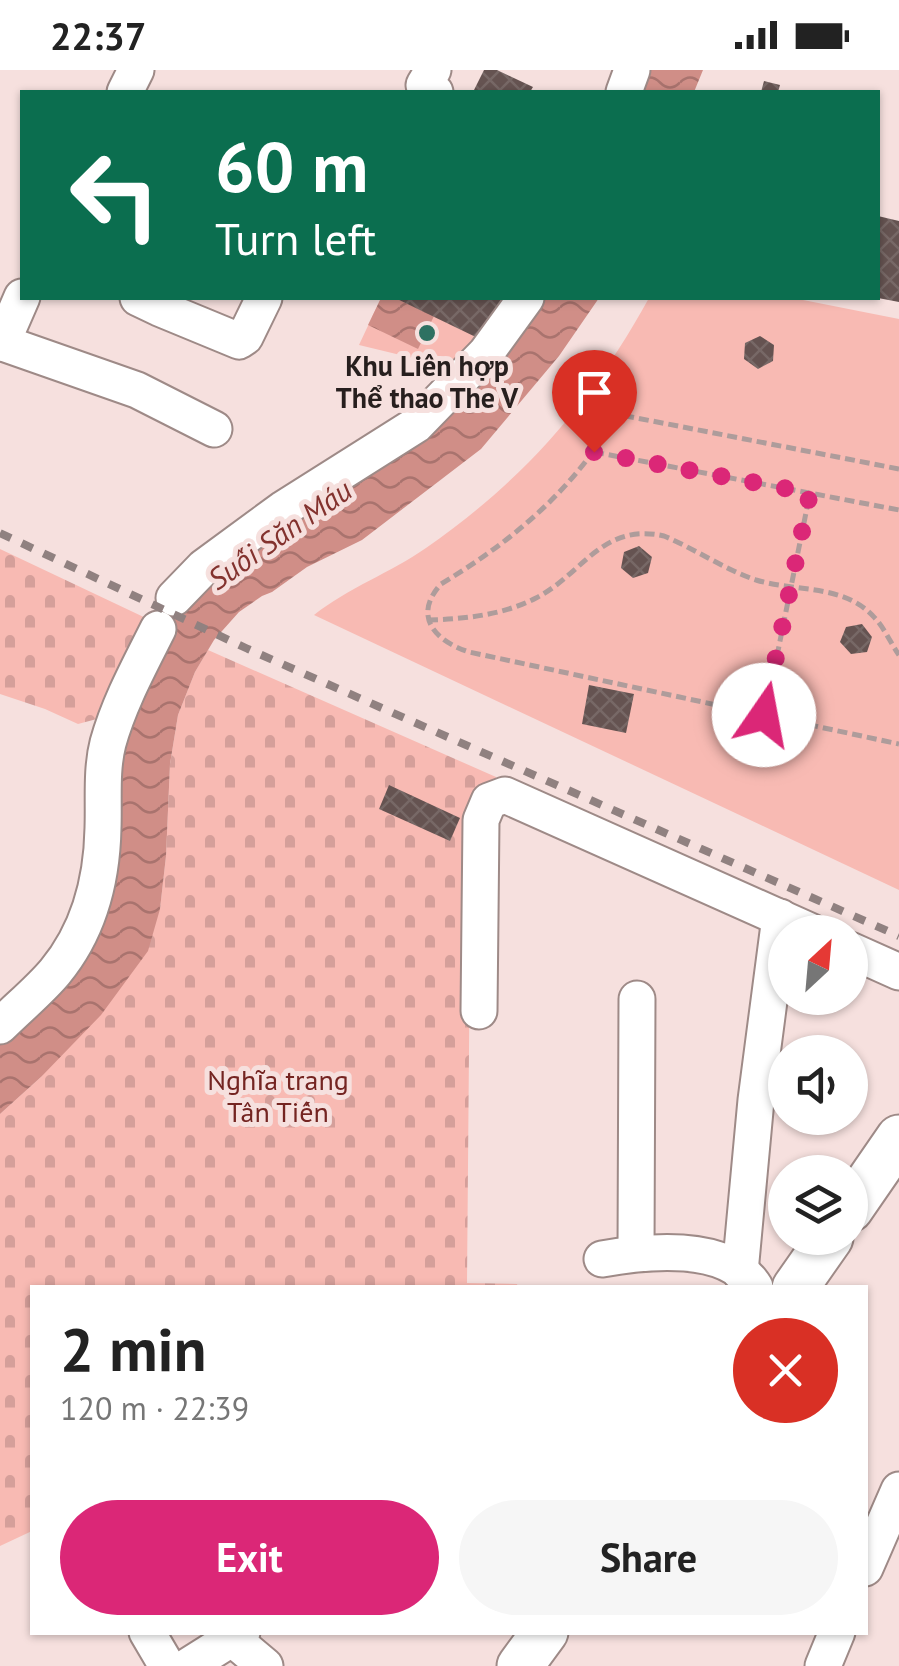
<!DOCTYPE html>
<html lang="en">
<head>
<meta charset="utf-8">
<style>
	:root { --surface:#fff; --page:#f6f6f6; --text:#222; --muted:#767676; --accent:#db2777 }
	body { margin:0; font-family:"PT Sans",sans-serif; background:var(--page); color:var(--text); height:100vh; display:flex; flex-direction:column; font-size:38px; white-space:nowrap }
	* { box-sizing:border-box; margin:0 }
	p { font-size:32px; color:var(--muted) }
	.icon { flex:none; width:55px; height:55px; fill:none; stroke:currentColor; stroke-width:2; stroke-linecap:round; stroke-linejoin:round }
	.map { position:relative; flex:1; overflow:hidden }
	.panel { position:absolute; left:30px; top:1215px; width:838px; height:350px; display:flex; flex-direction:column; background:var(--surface); border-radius:0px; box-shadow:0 2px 8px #0004 }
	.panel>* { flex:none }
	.hud { position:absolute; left:20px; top:20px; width:860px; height:210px; border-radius:0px; box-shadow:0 2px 8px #0004; background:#0b6e4f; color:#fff; overflow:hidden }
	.needle { width:65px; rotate:26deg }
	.fabs { position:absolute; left:768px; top:845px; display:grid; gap:20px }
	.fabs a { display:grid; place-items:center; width:100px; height:100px; border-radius:50%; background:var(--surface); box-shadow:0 2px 8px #0004; font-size:50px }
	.pin { position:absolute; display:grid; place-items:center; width:85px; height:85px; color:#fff; margin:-102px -42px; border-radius:50% 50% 50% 0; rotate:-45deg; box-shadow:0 0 10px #0007 }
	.pin .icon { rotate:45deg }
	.me { position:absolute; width:110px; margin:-55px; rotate:12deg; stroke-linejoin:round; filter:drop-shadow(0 0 8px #0008) }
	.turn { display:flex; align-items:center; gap:35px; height:210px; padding:0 30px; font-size:45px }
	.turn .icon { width:130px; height:130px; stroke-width:2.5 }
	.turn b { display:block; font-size:70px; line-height:85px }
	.round { display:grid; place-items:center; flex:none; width:105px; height:105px; border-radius:52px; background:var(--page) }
	.summary { display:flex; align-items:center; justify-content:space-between; height:170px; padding:0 30px }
	h1 { font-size:60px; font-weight:700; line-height:75px }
	.action { display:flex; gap:20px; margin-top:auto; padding:20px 30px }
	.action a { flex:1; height:115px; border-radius:60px; background:var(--accent); color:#fff; font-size:40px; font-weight:700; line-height:115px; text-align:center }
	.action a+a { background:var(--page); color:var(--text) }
	.status { display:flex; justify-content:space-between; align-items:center; height:70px; padding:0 50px; background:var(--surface); direction:ltr }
	.status svg { height:28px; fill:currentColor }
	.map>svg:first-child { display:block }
	.cemetery { fill:url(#cemetery-stones) }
	.park { fill:#f8bab3 }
	.water { fill:url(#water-waves) }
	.building { fill:url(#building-cross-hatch) }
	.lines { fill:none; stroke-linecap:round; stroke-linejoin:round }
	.minor-casing { stroke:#9e8a87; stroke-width:39 }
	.major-casing { stroke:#9e8a87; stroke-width:49 }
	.path { stroke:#ae9c9b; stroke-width:5; stroke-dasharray:10 5; stroke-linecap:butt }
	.minor { stroke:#fff; stroke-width:35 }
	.major { stroke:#fff; stroke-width:45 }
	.rail { stroke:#908180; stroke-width:8; stroke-dasharray:12 12; stroke-linecap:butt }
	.route { stroke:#db2777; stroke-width:18; stroke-dasharray:0 32.4 }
	.poi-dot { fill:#2e7162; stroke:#f6e0de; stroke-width:4 }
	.labels { text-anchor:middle; stroke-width:10; stroke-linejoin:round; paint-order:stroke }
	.poi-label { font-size:28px; font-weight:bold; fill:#271f1e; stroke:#f6e0de }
	.park-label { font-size:28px; fill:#742421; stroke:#f6e0de }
	.water-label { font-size:30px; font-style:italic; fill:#83322e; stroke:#f6e0de }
</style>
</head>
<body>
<div class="status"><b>22:37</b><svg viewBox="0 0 49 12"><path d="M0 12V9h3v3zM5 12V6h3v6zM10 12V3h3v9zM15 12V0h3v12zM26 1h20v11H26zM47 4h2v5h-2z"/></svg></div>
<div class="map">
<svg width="899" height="1596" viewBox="0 0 899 1596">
	<defs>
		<pattern id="cemetery-stones" width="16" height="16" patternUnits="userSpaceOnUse" patternTransform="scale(2.5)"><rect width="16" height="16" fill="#f8bab3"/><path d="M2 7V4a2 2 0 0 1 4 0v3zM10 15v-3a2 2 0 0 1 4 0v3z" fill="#d59f9a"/></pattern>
		<pattern id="water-waves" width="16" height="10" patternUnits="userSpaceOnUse" patternTransform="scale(2.5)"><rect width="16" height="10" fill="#d08e87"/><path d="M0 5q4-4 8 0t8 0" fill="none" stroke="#a9736e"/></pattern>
		<pattern id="building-cross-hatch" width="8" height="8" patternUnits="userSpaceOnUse" patternTransform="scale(2.5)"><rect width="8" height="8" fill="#655351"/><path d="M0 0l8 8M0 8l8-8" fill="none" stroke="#776866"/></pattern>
	</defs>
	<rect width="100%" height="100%" fill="#f6e0de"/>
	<g class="cemetery">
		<path d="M0,479L150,550L108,646L78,654L45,639L0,624Z"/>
		<path d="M208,580L496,707L494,719L471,748L467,1213L517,1214L518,1217L32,1218V1461L0,1476V1044L41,1007L160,839L166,786L170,694L178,645L195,602Z"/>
	</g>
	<g class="park">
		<path d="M381,228H515L469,289L421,290L359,275Z"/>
		<path d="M649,228H793L899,249V820L314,545C348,518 390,503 426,478C525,409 591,333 649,228Z"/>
	</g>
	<g class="water">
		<path d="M640,0H703L694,22H634Z"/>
		<path d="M381,228H395L434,246L418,279L368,255Z"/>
		<path d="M537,228H599L559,286L481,379L362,470L307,497L272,522L262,526L239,542L214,570L195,602L178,645L170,694L166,786L160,839L148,881L101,945L41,1007L0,1044V968L60,910L113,701L169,548L189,523L290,445Z"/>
	</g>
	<g class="building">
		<path d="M484,0H497L533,17L530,22H473Z"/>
		<path d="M764,11L780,15L778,22H761Z"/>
		<path d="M878,146L899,151V232L878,228Z"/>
		<path d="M395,228H515L484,271Z"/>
		<path d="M760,266L774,275L773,291L758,299L744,289L745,273Z"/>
		<path d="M639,476L652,487L648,503L633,508L621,498L624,482Z"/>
		<path d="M862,554L872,567L867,582L851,584L840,572L846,557Z"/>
		<path d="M589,615L634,624L626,663L582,654Z"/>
		<path d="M389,715L460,748L450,771L379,739Z"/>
	</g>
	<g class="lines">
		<defs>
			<g id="minor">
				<path d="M433,0L424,15L435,22"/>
				<path d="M125,22L136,0"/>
				<path d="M624,22L632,0"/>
				<path d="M138,228L159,238L239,271L245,267L264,228"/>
				<path d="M0,272L137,320L214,359"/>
				<path d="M2,273L22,227"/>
				<path d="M174,528L204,497L283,439L416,355L486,283L526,228"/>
				<path d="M850,880L899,902"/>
				<path d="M479,941L481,750L489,731L505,725L812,862"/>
				<path d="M0,956C18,938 39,921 55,902C89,861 102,810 103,758C104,730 101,700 108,673C119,633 140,595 158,559"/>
				<path d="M636,1183L637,929"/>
				<path d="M602,1189C647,1181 727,1172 755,1217"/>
				<path d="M740,1202L756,1030L780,847"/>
				<path d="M865,1498L899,1420"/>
				<path d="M147,1562L167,1596"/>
				<path d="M233,1569L265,1596"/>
				<path d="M188,1596L242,1562"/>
				<path d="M823,1596L837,1562"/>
			</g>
			<g id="major">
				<path d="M850,1139L899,1068"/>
				<path d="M795,1218L830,1168"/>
				<path d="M520,1596L545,1562"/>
			</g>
		</defs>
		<use href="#minor" class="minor-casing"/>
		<use href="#major" class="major-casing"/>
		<g class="path">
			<path d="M594,382L899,440"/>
			<path d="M899,399L616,344C578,417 511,472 441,514C412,546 435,571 469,582L899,674"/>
			<path d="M428,550C465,549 503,545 536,528C583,504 602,452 664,466C695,479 724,499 756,510C795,522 843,514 873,546C884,557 890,572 899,585"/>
			<path d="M765,645L810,423"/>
		</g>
		<use href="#minor" class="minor"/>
		<use href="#major" class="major"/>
		<path class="rail" d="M0,463L248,579L899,866"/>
	</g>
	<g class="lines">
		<path class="route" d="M594,382L810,423L764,645"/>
	</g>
	<circle class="poi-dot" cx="427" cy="263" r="10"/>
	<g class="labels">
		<g class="poi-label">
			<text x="427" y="306">Khu Liên hợp<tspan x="427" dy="32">Thể thao The V</tspan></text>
		</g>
		<g class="park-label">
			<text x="278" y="1020">Nghĩa trang<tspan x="278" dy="32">Tân Tiến</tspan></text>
		</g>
		<g class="water-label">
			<text transform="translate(280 465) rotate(-35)" y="10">Suối Săn Máu</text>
		</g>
	</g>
</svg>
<div class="fabs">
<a><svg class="needle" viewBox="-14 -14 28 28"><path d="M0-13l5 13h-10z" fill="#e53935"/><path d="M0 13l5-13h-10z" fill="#767676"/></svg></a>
<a><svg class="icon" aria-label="sound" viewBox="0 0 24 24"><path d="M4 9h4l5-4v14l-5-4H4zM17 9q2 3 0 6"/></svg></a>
<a><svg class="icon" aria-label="layers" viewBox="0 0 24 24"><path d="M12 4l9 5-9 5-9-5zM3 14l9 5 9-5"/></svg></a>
</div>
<div class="pin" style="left:594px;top:382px;background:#d93025"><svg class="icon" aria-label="arrive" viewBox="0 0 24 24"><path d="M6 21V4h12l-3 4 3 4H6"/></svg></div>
<svg class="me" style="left:764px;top:645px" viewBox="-20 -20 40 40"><circle r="19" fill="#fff"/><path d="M0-13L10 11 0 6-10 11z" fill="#db2777"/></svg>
<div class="hud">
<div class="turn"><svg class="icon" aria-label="left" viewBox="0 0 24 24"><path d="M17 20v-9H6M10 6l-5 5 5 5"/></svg><div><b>60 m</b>Turn left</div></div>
</div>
<section class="panel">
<div class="summary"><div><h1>2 min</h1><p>120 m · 22:39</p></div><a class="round" style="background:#d93025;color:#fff"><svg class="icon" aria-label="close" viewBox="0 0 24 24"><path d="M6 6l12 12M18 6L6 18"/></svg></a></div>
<div class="action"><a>Exit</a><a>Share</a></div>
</section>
</div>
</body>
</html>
